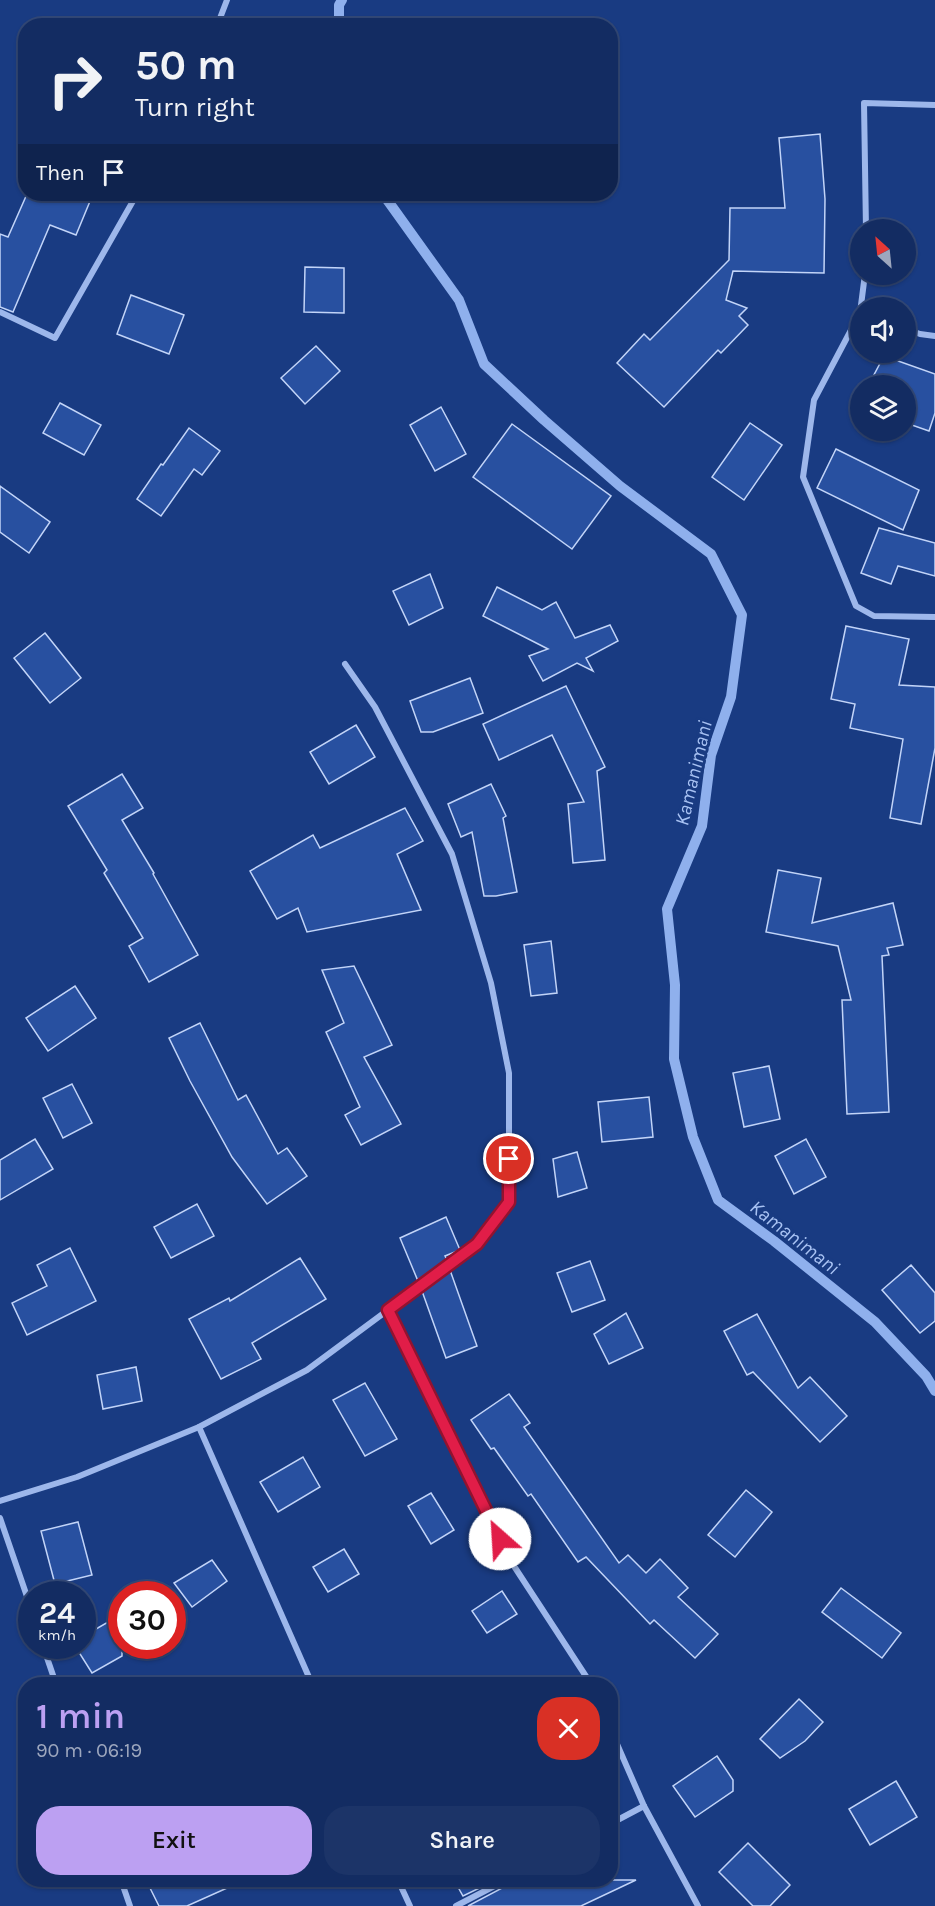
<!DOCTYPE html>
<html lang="en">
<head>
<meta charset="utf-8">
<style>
	:root { --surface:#132c62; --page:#1c3468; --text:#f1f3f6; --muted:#9da7be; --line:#324877; --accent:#bca0f2 }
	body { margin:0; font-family:Karla,sans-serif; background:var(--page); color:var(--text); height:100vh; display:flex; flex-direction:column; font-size:22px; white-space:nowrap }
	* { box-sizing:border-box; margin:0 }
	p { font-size:20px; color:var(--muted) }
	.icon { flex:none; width:33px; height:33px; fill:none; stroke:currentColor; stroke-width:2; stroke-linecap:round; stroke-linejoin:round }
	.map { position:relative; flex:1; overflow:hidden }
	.drawer { position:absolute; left:18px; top:1677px; width:600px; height:210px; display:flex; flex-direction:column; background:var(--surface); border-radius:24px; box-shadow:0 2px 4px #0004,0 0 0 2px var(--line) }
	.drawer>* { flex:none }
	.top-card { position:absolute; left:18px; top:18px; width:600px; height:183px; border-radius:24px; box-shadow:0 2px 4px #0004,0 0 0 2px var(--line); background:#132c62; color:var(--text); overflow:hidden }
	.needle { width:39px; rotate:333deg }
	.fabs { position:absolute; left:850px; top:219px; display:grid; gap:12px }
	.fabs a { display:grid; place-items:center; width:66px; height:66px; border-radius:50%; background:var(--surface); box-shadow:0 2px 4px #0004,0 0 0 2px var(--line); font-size:30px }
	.speed { position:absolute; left:18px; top:1581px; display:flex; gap:12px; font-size:30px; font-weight:700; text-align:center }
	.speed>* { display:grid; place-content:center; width:78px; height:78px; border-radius:50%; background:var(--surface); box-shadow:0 2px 4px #0004,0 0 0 2px var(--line); line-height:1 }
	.speed small { font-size:15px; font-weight:400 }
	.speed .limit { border:9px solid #d22; background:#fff; color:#111 }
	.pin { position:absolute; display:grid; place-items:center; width:51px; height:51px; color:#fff; margin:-26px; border:3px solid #fff; border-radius:50%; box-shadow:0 2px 6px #0007 }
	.me { position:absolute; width:66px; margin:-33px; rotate:334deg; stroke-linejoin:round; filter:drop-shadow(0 0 4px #0008) }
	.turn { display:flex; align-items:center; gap:21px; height:126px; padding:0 18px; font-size:27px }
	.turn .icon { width:78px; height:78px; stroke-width:2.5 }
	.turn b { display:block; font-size:42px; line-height:51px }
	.then { display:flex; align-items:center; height:57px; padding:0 18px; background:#0003; gap:12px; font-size:22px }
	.round { display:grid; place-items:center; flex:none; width:63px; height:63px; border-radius:24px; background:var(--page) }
	.overview { display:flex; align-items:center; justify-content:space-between; height:102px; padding:0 18px }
	h1 { font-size:36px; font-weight:600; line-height:45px; color:var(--accent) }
	.button { display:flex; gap:12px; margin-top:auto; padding:12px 18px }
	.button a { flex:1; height:69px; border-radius:24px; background:var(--accent); color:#111; font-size:24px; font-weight:600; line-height:69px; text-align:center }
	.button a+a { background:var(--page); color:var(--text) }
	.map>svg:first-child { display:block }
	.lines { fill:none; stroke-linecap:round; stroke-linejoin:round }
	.stream { stroke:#8fb0ed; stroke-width:10 }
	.building { fill:#2850a0; stroke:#c2d4f8; stroke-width:1.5 }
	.minor { stroke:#9db7eb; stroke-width:6 }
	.route-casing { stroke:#92132f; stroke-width:15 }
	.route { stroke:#e11d48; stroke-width:10 }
	.labels { text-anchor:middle; stroke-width:6; stroke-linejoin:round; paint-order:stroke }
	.water-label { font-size:20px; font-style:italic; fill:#a8c2f3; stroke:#193b82 }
</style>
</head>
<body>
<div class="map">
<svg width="935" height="1906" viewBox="0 0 935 1906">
	<rect width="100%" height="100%" fill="#193b82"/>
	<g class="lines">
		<g class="stream">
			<path d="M339,26V5L342,0"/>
			<path d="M383,194L459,300L484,364L544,420L620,486L711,554L742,615L731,697L711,755L702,826L667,909L675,985L674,1059L693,1137L718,1200L774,1241L875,1322L926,1376L935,1391"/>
		</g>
	</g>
	<g class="building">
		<path d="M820,134L825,199L824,273L733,271L726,300L747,308L739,316L748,325L721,353L718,350L664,407L617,363L644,334L650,340L729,260L730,208H785L779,138Z"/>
		<path d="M27,194H93L76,235L50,225L13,312L0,307V234L8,237Z"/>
		<path d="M305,267L344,268V313L304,312Z"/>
		<path d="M131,295L184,315L169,354L117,334Z"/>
		<path d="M316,346L340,371L305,404L281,378Z"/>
		<path d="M884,356L935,374V413L929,431L906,423V386H868Z"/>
		<path d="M60,403L101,425L84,455L43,433Z"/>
		<path d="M441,407L466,454L435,471L410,425Z"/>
		<path d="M750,423L782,445L744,500L712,477Z"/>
		<path d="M512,424L611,496L572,549L473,477Z"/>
		<path d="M189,428L220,451L202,475L194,469L161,516L137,499L161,464L163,465Z"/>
		<path d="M836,449L919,490L903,530L817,488Z"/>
		<path d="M0,486L50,522L29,553L0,532Z"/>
		<path d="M879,528L935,543V576L898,566L891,584L861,573Z"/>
		<path d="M430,574L443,608L409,625L393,591Z"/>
		<path d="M497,587L542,610L556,602L575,638L610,625L618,641L586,658L593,671L577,663L543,681L529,656L548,649L483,616Z"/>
		<path d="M846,626L909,639L899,685L935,687V748L921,824L890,818L903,739L850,728L855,704L831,699Z"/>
		<path d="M45,633L81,678L50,703L14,658Z"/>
		<path d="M470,678L483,713L433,732H421L410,701Z"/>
		<path d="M566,686L605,767L597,771L605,860L573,863L568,804L584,802L552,735L499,760L483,724Z"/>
		<path d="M356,725L375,757L329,784L310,752Z"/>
		<path d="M122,774L143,808L122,820L154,873L153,874L198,955L149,982L129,946L143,938L104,873L107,870L68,806Z"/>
		<path d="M491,784L506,816L503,818L517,892L496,896H484L472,832L461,837L448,804Z"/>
		<path d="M405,808L423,841L397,854L421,910L307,932L298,908L277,919L250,871L313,835L320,848Z"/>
		<path d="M778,870L821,878L812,923L893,903L903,945L887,948L889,955L882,956L889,1112L847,1114L842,1000H851L838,946L766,932Z"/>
		<path d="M551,941L557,993L531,996L524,945Z"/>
		<path d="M354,966L392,1045L364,1057L401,1124L361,1145L345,1115L360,1107L326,1032L344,1023L322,970Z"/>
		<path d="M75,986L96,1018L48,1051L26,1018Z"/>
		<path d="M200,1023L238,1100L246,1095L278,1154L287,1148L307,1176L267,1204L232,1157L190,1081L169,1038Z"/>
		<path d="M769,1066L780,1119L744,1127L733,1073Z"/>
		<path d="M72,1084L92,1123L63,1138L43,1098Z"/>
		<path d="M649,1097L653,1137L602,1142L598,1102Z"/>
		<path d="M35,1139L53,1169L0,1200V1160Z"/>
		<path d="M806,1139L826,1177L794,1194L775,1156Z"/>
		<path d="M577,1152L587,1188L558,1197L553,1159Z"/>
		<path d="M197,1204L214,1236L171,1258L154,1227Z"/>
		<path d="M446,1217L460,1250L445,1256L447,1260L418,1281L400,1238Z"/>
		<path d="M70,1248L96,1301L27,1335L12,1303L47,1286L37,1265Z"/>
		<path d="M300,1258L326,1299L252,1343L261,1359L221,1379L189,1319L229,1298L230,1301Z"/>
		<path d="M590,1261L605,1300L572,1312L557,1273Z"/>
		<path d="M911,1265L935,1293V1321L920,1333L882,1290Z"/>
		<path d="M450,1270L477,1346L446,1358L422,1291Z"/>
		<path d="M626,1313L643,1348L609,1364L594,1334Z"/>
		<path d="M757,1314L798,1388L810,1377L847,1416L820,1442L753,1372L747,1375L724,1331Z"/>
		<path d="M136,1367L142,1401L103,1409L97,1375Z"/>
		<path d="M365,1383L397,1439L365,1456L333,1400Z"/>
		<path d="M509,1394L530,1423L524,1427L619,1563L628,1555L646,1573L660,1559L688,1588L678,1597L718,1634L695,1658L654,1620L650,1624L586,1557L578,1562L531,1494L528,1496L494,1448L491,1449L471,1420Z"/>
		<path d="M303,1457L320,1487L278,1512L260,1482Z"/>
		<path d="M746,1490L772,1512L735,1557L708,1535Z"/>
		<path d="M431,1493L454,1530L431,1544L408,1506Z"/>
		<path d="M78,1522L92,1575L55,1584L41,1531Z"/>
		<path d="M344,1549L359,1574L328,1592L313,1567Z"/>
		<path d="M212,1560L227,1581L192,1607L174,1583Z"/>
		<path d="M841,1588L901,1633L882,1658L822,1612Z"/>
		<path d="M502,1591L517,1614L487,1633L472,1611Z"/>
		<path d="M122,1614V1656L92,1673L75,1646H82V1637Z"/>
		<path d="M799,1699L823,1722L805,1741L780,1758L760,1739Z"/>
		<path d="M717,1756L733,1780V1791L695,1817L673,1786Z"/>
		<path d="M896,1781L917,1817L870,1845L849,1809Z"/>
		<path d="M748,1843L790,1885L770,1906H753L719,1872Z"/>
		<path d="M146,1880H245L187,1906H159Z"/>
		<path d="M454,1880H496L463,1896Z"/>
		<path d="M511,1880H636L581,1906H468L508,1885Z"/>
	</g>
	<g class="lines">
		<g class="minor">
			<path d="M217,26L227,0"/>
			<path d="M866,230L864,103L935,105"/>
			<path d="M865,274L860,313L814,400L803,477L856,606L874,616L935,617"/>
			<path d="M0,312L55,338L137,194"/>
			<path d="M906,329L920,334L935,336"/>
			<path d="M388,1310L510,1560L591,1684"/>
			<path d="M199,1427L312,1684"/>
			<path d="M0,1501L77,1477L199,1427L307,1370L477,1244L509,1202V1073L491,983L452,854L375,707L345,664"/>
			<path d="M0,1518L32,1611"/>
			<path d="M43,1646L56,1684"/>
			<path d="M610,1728L644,1806L698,1906"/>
			<path d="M610,1824L644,1806"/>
			<path d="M121,1880L130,1906"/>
			<path d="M398,1880L410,1906"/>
			<path d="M456,1906L506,1880"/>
		</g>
	</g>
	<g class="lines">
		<defs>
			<path id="route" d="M500,1539L388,1310L477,1244L509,1202V1159"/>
		</defs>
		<use href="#route" class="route-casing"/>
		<use href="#route" class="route"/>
	</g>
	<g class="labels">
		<g class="water-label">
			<text transform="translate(693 773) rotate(-77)" y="7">Kamanimani</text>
			<text transform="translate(795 1237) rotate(38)" y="7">Kamanimani</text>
		</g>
	</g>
</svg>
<div class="fabs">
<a><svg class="needle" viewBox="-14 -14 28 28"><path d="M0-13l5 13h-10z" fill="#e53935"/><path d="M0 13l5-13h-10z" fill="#9da7be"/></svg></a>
<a><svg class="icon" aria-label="sound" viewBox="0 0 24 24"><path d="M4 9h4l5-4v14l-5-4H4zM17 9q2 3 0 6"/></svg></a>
<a><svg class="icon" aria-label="layers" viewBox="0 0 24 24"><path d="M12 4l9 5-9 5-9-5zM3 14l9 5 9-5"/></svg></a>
</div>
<div class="speed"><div>24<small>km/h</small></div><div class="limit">30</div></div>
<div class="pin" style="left:509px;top:1159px;background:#d93025"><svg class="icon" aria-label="arrive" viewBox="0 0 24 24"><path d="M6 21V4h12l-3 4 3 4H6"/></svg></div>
<svg class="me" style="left:500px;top:1539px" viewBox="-20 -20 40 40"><circle r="19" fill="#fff"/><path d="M0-13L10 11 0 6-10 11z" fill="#e11d48"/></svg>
<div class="top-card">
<div class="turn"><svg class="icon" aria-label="right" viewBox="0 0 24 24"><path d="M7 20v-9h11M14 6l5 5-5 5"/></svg><div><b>50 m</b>Turn right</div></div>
<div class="then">Then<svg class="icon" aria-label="arrive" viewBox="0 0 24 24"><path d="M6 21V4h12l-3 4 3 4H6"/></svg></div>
</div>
<section class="drawer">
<div class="overview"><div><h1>1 min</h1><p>90 m · 06:19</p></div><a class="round" style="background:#d93025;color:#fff"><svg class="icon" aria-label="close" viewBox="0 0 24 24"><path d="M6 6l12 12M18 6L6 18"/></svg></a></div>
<div class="button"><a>Exit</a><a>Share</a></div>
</section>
</div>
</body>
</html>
